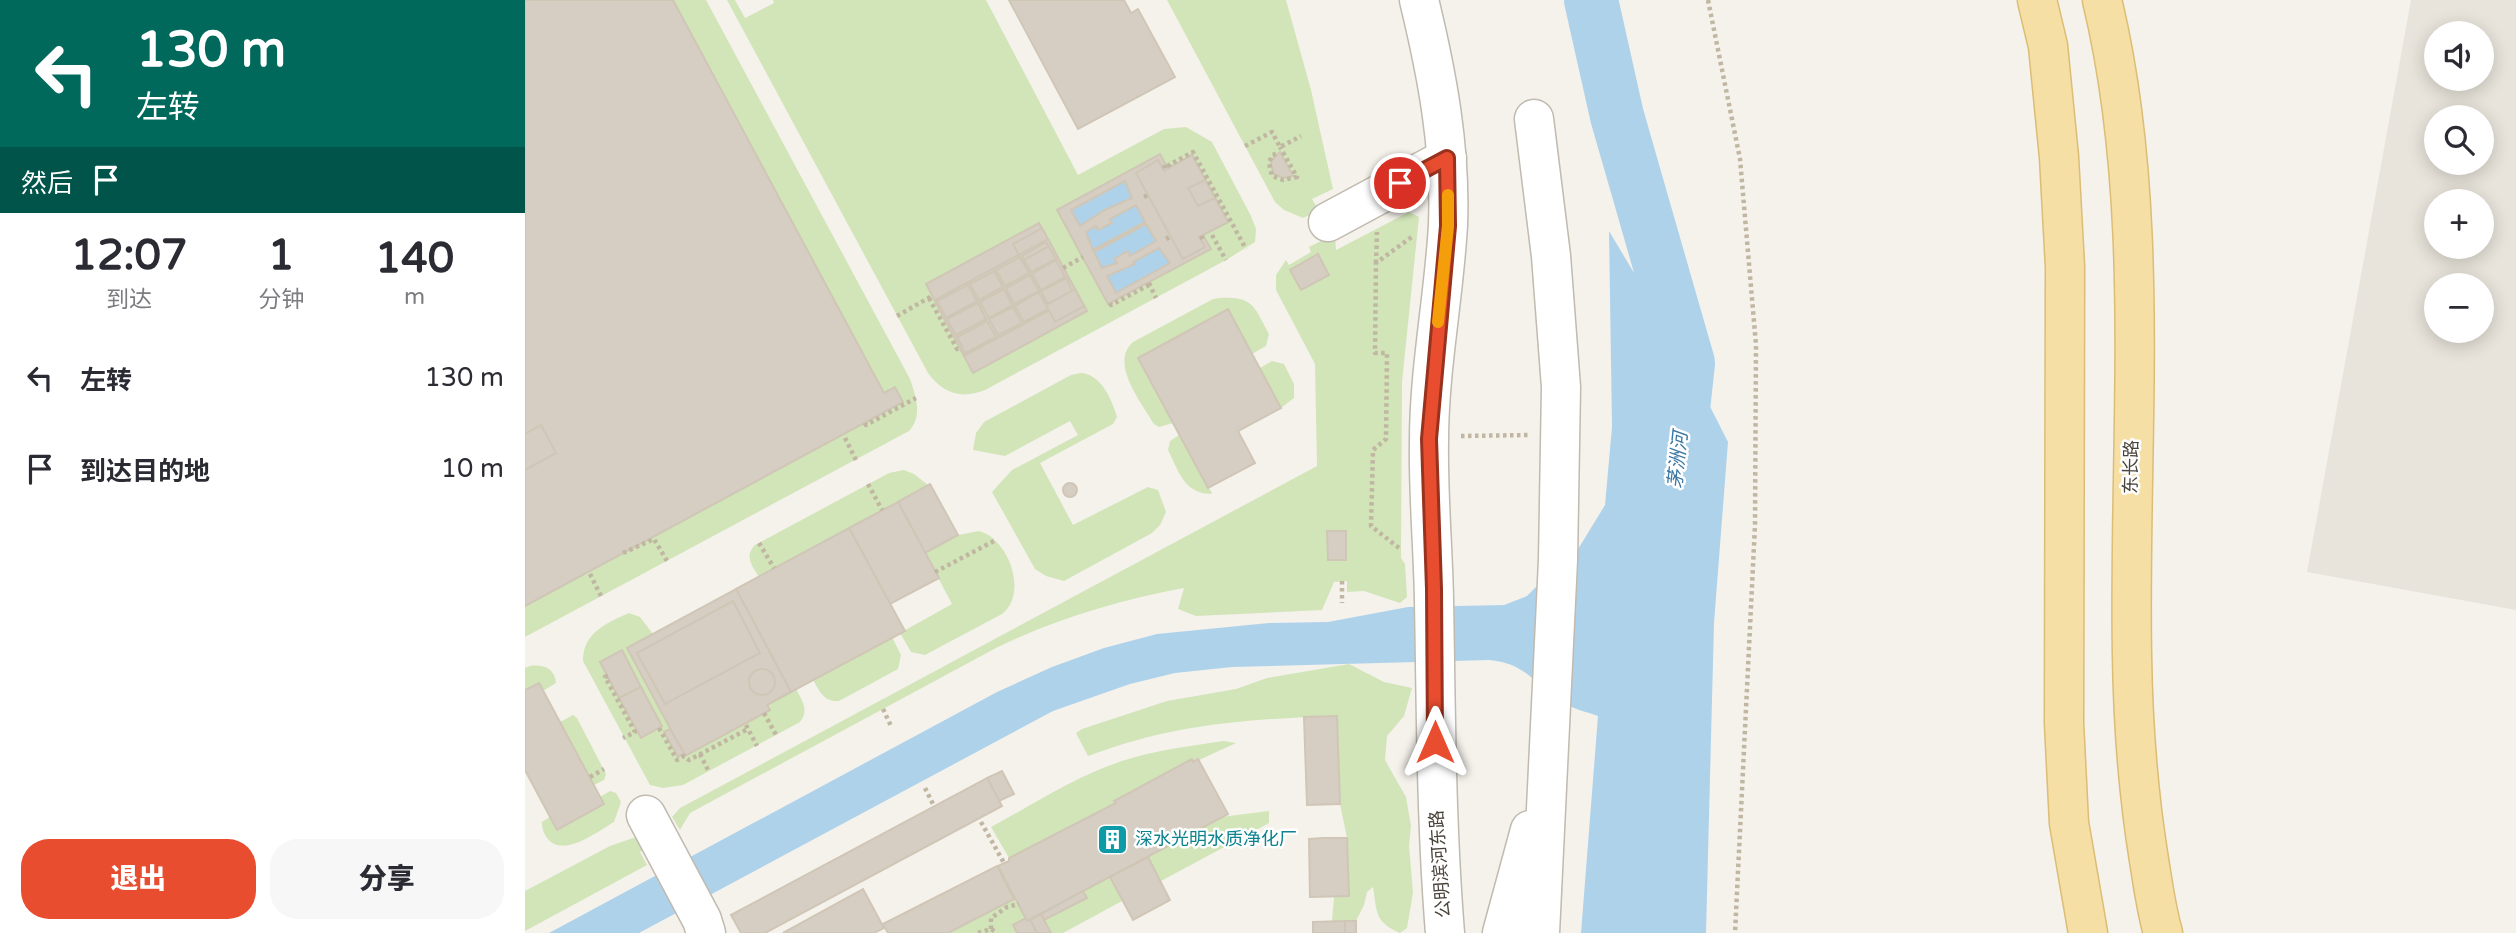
<!DOCTYPE html>
<html lang="zh">
<head>
<meta charset="utf-8">
<style>
	:root { --surface:#fff; --page:#f7f7f7; --text:#2b2b33; --muted:#7c7c81; --accent:#e84d30 }
	body { margin:0; font-family:"Varela Round","Noto Sans SC",sans-serif; background:var(--page); color:var(--text); height:100vh; display:flex; flex-direction:column; font-size:26px; white-space:nowrap }
	* { box-sizing:border-box; margin:0 }
	p { font-size:23px; color:var(--muted) }
	.icon { flex:none; width:38px; height:38px; fill:none; stroke:currentColor; stroke-width:2; stroke-linecap:round; stroke-linejoin:round }
	.map { position:relative; flex:1; overflow:hidden }
	.panel { display:flex; flex-direction:column; background:var(--surface); width:525px }
	.panel>* { flex:none }
	.banner { background:#00695c; color:#fff; overflow:hidden }
	.fabs { position:absolute; left:1899px; top:21px; display:grid; gap:14px }
	.fabs a { display:grid; place-items:center; width:70px; height:70px; border-radius:50%; background:var(--surface); box-shadow:0 4px 18px #0003; font-size:35px }
	.pin { position:absolute; display:grid; place-items:center; width:60px; height:60px; color:#fff; margin:-30px; border:4px solid #fff; border-radius:50%; box-shadow:0 2px 7px #0007 }
	.me { position:absolute; width:77px; margin:-38px; rotate:0deg; stroke-linejoin:round; filter:drop-shadow(0 0 5px #0008) }
	.turn { display:flex; align-items:center; gap:24px; height:147px; padding:0 21px; font-size:32px }
	.turn .icon { width:91px; height:91px; stroke-width:2.5 }
	.turn b { display:block; font-size:49px; line-height:60px }
	.then { display:flex; align-items:center; height:66px; padding:0 21px; background:#0003; gap:14px; font-size:26px }
	.eta { display:flex; justify-content:space-evenly; align-items:center; height:119px; text-align:center }
	.eta b { font-size:42px; font-weight:800; line-height:49px }
	.action { display:flex; gap:14px; margin-top:auto; padding:14px 21px }
	.action a { flex:1; height:80px; border-radius:28px; background:var(--accent); color:#fff; font-size:28px; font-weight:800; line-height:80px; text-align:center }
	.action a+a { background:var(--page); color:var(--text) }
	ul { padding:0; list-style:none }
	li { display:flex; align-items:center; gap:21px; height:91px; padding:0 21px }
	li div { flex:1 }
	li b { display:block; font-size:26px }
	li em { font-style:normal }
	main { display:flex; flex:1; min-height:0 }
	.map>svg:first-child { display:block }
	.residential { fill:#e8e4db; fill-rule:evenodd }
	.green { fill:#d1e5b9 }
	.water { fill:#afd2eb }
	.lines { fill:none; stroke-linecap:round; stroke-linejoin:round }
	.river { stroke:#afd2eb; stroke-width:54 }
	.building { fill:#d6cec3; stroke:#d0c6b6; stroke-width:2; fill-rule:evenodd }
	.minor-casing { stroke:#c0baaf; stroke-width:41 }
	.major-casing { stroke:#dbbd75; stroke-width:41 }
	.path { stroke:#c0b6a2; stroke-width:4.5; stroke-dasharray:3.5 3.5; stroke-linecap:butt }
	.minor { stroke:#fff; stroke-width:38 }
	.major { stroke:#f6dfa4; stroke-width:38 }
	.route-casing { stroke:#97321f; stroke-width:18 }
	.route { stroke:#e84d30; stroke-width:12 }
	.slow { stroke:#f59e0b; stroke-width:12 }
	.labels { text-anchor:middle; stroke-width:5; stroke-linejoin:round; paint-order:stroke }
	.street-label { font-size:18px; fill:#49433a; stroke:#fff }
	.culture-label { font-size:18px; fill:#0d838f; stroke:#fff; text-anchor:start }
	.water-label { font-size:19px; font-style:italic; fill:#3977a5; stroke:#fff }
</style>
</head>
<body>
<main>
<section class="panel">
<div class="banner">
<div class="turn"><svg class="icon" aria-label="left" viewBox="0 0 24 24"><path d="M17 20v-9H6M10 6l-5 5 5 5"/></svg><div><b>130 m</b>左转</div></div>
<div class="then">然后<svg class="icon" aria-label="arrive" viewBox="0 0 24 24"><path d="M6 21V4h12l-3 4 3 4H6"/></svg></div>
</div>
<div class="eta">
<div><b>12:07</b><p>到达</p></div>
<div><b>1</b><p>分钟</p></div>
<div><b>140</b><p>m</p></div>
</div>
<ul>
<li><svg class="icon" aria-label="left" viewBox="0 0 24 24"><path d="M17 20v-9H6M10 6l-5 5 5 5"/></svg><div><b>左转</b></div><em>130 m</em></li>
<li><svg class="icon" aria-label="arrive" viewBox="0 0 24 24"><path d="M6 21V4h12l-3 4 3 4H6"/></svg><div><b>到达目的地</b></div><em>10 m</em></li>
</ul>
<div class="action"><a>退出</a><a>分享</a></div>
</section>
<div class="map">
<svg width="1991" height="933" viewBox="0 0 1991 933">
	<rect width="100%" height="100%" fill="#f5f2ec"/>
	<path class="residential" d="M1886,0H1991V610L1782,572ZM1911,33H1956V79H1911ZM1911,117H1956V163H1911ZM1911,201H1956V247H1911ZM1911,285H1956V331H1911Z"/>
	<g class="green">
		<path d="M0,0H181L385,379C391,397 398,416 384,431L0,637Z"/>
		<path d="M202,0H210L220,18L249,3L248,0H461L553,175L639,129L661,127L687,142L726,216L731,229L730,242L701,260L462,389C438,400 418,394 403,373Z"/>
		<path d="M642,0H761L786,90L808,189L787,199L794,211L778,218L759,210L750,202Z"/>
		<path d="M884,212L894,217L877,382L876,558L880,564L882,597L875,603L839,591L822,592V581L809,582L797,610L671,616L653,609L659,588C594,600 530,619 471,648L165,813L155,830L147,817L155,808L792,466L790,364L751,290V275L761,260L764,265L786,252L784,247L810,234L811,250Z"/>
		<path d="M695,298C729,296 729,307 744,334L741,346L727,354L703,309L648,423L634,427L629,424C617,403 584,363 608,342L688,299Z"/>
		<path d="M747,361L759,364L769,384V398L756,408L735,368Z"/>
		<path d="M556,373C576,374 587,400 592,417L588,424L515,463L548,525L623,487L633,490L641,512L635,525L627,533L539,581L521,576L510,569L467,492L487,470L553,435L545,421L480,456L448,450L451,433L459,422L546,375Z"/>
		<path d="M654,435L687,493L685,494C659,493 653,470 643,450L645,441Z"/>
		<path d="M379,470L389,474L403,485L234,577C227,566 219,556 230,545L364,473Z"/>
		<path d="M454,531C483,538 504,593 477,614L400,655L386,652L375,633L427,604L400,553L433,535Z"/>
		<path d="M104,613L115,617L128,634L103,648L145,729L139,732L153,757L245,710L242,705L271,689C278,702 284,710 275,722L158,785L138,788L125,785L58,661C58,633 81,623 104,613Z"/>
		<path d="M367,637L376,655L373,669L314,701C299,702 295,692 288,680Z"/>
		<path d="M824,664L859,682L887,688L879,716L862,736L860,760L881,797L886,826L884,845L888,893L882,928L875,933C849,922 852,911 848,887L842,892L839,905L831,921H807L809,897L824,896L822,838L815,804L812,716C722,719 648,724 563,756L551,733L557,729L642,701L711,689L742,678Z"/>
		<path d="M5,666C18,664 30,668 31,683L18,691L13,683L0,690V668Z"/>
		<path d="M48,715L52,718L81,774L79,780L69,785L35,722Z"/>
		<path d="M699,741L711,743L674,760L668,762L666,759L590,800L591,803L484,858L466,827C509,804 551,776 597,761C630,750 665,746 699,741Z"/>
		<path d="M85,791L91,793L96,802L89,822C73,831 38,859 22,838C18,832 17,828 17,822L25,817L33,830L79,805L75,797Z"/>
		<path d="M744,811V823L636,881L623,857L696,817Z"/>
		<path d="M111,837L121,848L115,852L122,865L0,931V891L85,846Z"/>
		<path d="M585,877L597,901L538,933H526L519,920L561,898L558,891Z"/>
		<path d="M489,899L501,918L488,925L492,933H423Z"/>
	</g>
	<g class="water">
		<path d="M600,181L607,198L580,210L555,226L546,210Z"/>
		<path d="M611,205L620,222L568,250L561,232L571,226L574,230L586,223L585,219Z"/>
		<path d="M621,224L631,241L605,256L602,252L590,258L592,263L577,268L569,252Z"/>
		<path d="M1084,231L1163,363L1203,442L1189,623L1181,933H1056L1073,716C1062,712 1048,709 1037,702C1009,683 1000,663 964,660L707,667L650,673L605,684L528,711L114,933H24L472,692L527,667L579,648L632,634L744,623L803,622L883,607L979,605L1002,596L1018,580L1047,559L1080,505L1087,427Z"/>
		<path d="M634,248L645,263L591,293L582,276L609,264L608,262Z"/>
	</g>
	<g class="lines">
		<path class="river" d="M1066,0L1092,116L1163,363L1155,437"/>
	</g>
	<g class="building">
		<path d="M0,0H148L359,393L370,387L378,402L0,606Z"/>
		<path d="M484,0H599L606,13L613,9L650,77L553,129Z"/>
		<path d="M755,152L768,176L758,178L748,173L746,161Z"/>
		<path d="M635,154L643,169L667,155L703,222L678,235L686,249L583,304L532,210ZM600,181L607,198L580,210L555,226L546,210ZM611,205L620,222L568,250L561,232L571,226L573,230L587,223L585,219ZM621,224L631,241L605,256L603,251L589,259L592,263L577,268L569,252ZM634,248L645,263L591,293L582,276L610,264L608,262Z"/>
		<path d="M667,155L703,222L674,237L680,247L658,259L611,173L633,160L639,171Z"/>
		<path d="M680,180L690,198L673,206L663,188Z"/>
		<path d="M514,223L562,311L448,373L401,284Z"/>
		<path d="M517,228L526,245L497,261L488,244Z"/>
		<path d="M523,239L553,295L439,356L410,300ZM521,242L531,259L506,272L497,256ZM495,257L504,273L480,286L471,270ZM531,260L540,277L516,290L507,274ZM469,271L478,287L454,300L445,284ZM505,275L514,291L489,304L481,288ZM541,278L549,295L525,308L516,291ZM443,285L452,301L421,318L412,301ZM479,289L487,305L464,318L455,302ZM514,292L523,309L499,322L490,306ZM453,303L461,319L431,335L422,319ZM488,307L497,323L473,335L464,319ZM462,321L471,337L440,353L432,337Z"/>
		<path d="M793,254L804,275L776,290L765,270Z"/>
		<path d="M550,289L559,306L530,322L521,305Z"/>
		<path d="M703,309L756,408L713,431L730,463L683,488L613,358Z"/>
		<path d="M16,425L31,453L0,470V434Z"/>
		<circle cx="545" cy="490" r="7"/>
		<path d="M405,484L433,535L400,553L373,502Z"/>
		<path d="M373,502L414,578L365,604L324,528Z"/>
		<path d="M324,528L380,631L266,692L211,589Z"/>
		<path d="M802,531H821V560H803Z"/>
		<path d="M211,589L266,692L242,705L245,710L160,756L102,648Z"/>
		<path d="M208,601L235,653L140,704L112,653Z"/>
		<path d="M97,650L116,687L94,698L75,662Z"/>
		<circle cx="237" cy="682" r="13"/>
		<path d="M14,683L79,804L32,830L0,770V690Z"/>
		<path d="M116,687L137,726L116,738L94,698Z"/>
		<path d="M812,716L815,804L782,805L779,717Z"/>
		<path d="M145,729L159,753L153,757L139,732Z"/>
		<path d="M667,759L668,762L673,759L703,814L502,921L473,866L484,861V858L591,803L589,801Z"/>
		<path d="M477,771L489,794L474,801L462,778Z"/>
		<path d="M462,778L477,806L240,933H216L206,915Z"/>
		<path d="M798,838H822L824,896L785,897L784,839Z"/>
		<path d="M623,857L645,900L608,920L585,877Z"/>
		<path d="M472,866L489,899L423,933H363L358,924Z"/>
		<path d="M338,889L359,928L349,933H258Z"/>
		<path d="M558,891L562,898L519,920L516,914Z"/>
		<path d="M516,914L519,920L526,933H512L505,920Z"/>
		<path d="M501,918L502,921L505,920L512,933H492L488,925Z"/>
		<rect x="820" y="921" width="11" height="12"/>
		<path d="M820,921V933H788V922Z"/>
	</g>
	<g class="lines">
		<defs>
			<g id="minor">
				<path d="M894,0C912,74 926,148 923,225C919,297 904,369 904,441C903,494 908,547 909,600C911,711 911,822 920,933"/>
				<path d="M1009,119L1026,256L1036,387L1033,560L1015,933"/>
				<path d="M803,222L922,158"/>
				<path d="M121,815L177,920L181,933"/>
				<path d="M977,933L1005,830"/>
			</g>
			<g id="major">
				<path d="M1512,0L1523,46L1534,157L1540,267L1539,723L1544,823L1563,933"/>
				<path d="M1577,0C1628,211 1603,439 1607,655C1608,724 1613,792 1624,860C1628,884 1631,909 1638,933"/>
			</g>
		</defs>
		<use href="#minor" class="minor-casing"/>
		<use href="#major" class="major-casing"/>
		<g class="path">
			<path d="M1183,0L1215,159L1231,345L1230,525L1210,933"/>
			<path d="M720,146L747,132L755,147L776,136"/>
			<path d="M751,154L747,155L744,163L747,176L758,180L772,177L755,147"/>
			<path d="M639,165L641,170"/>
			<path d="M645,167L644,165L668,152L721,249"/>
			<path d="M619,197L623,195"/>
			<path d="M687,235L701,260"/>
			<path d="M676,236L679,241"/>
			<path d="M641,239L646,236"/>
			<path d="M851,263L852,232"/>
			<path d="M538,268L558,257"/>
			<path d="M624,283L631,298"/>
			<path d="M404,298L432,349L435,348"/>
			<path d="M585,303L586,305L624,285"/>
			<path d="M372,316L407,296"/>
			<path d="M340,423L341,425L391,398"/>
			<path d="M936,436L1004,435"/>
			<path d="M320,438L331,460"/>
			<path d="M343,484L357,510"/>
			<path d="M234,543L249,568"/>
			<path d="M874,548L846,526L848,450L861,439L862,353H850L851,263L888,236"/>
			<path d="M98,553L129,539L142,561"/>
			<path d="M410,572L471,540"/>
			<path d="M65,574L76,596"/>
			<path d="M817,581V603"/>
			<path d="M83,676L80,677L110,732L98,738"/>
			<path d="M358,709L366,726"/>
			<path d="M239,713L251,735"/>
			<path d="M221,725L232,746"/>
			<path d="M134,728L152,760L159,756L164,760L223,729"/>
			<path d="M175,754L184,772"/>
			<path d="M65,777L79,769"/>
			<path d="M400,788L409,806"/>
			<path d="M456,822L479,863"/>
			<path d="M466,929V918L482,907L494,904"/>
			<path d="M453,933L466,929L472,933"/>
		</g>
		<use href="#minor" class="minor"/>
		<use href="#major" class="major"/>
	</g>
	<g class="lines">
		<defs>
			<path id="route" d="M875,183L922,158L923,226L904,439L909,589L910,742"/>
		</defs>
		<use href="#route" class="route-casing"/>
		<use href="#route" class="route"/>
		<path class="slow" d="M913,322L923,226V195"/>
	</g>
	<defs>
		<symbol id="building-square" viewBox="-11 -11 22 22"><rect x="-9" y="-9" width="18" height="18" rx="4" fill="#0f9aa8" stroke="#fff"/><path d="M-4-6H4V6H1V3H-1V6H-4ZM-2.5-4.3h1.7v1.8h-1.7ZM.8-4.3h1.7v1.8H.8ZM-2.5-1h1.7V.8h-1.7ZM.8-1h1.7V.8H.8Z" fill="#fff"/></symbol>
	</defs>
	<g fill-rule="evenodd">
		<use href="#building-square" x="570" y="822" width="35" height="35"/>
	</g>
	<g class="labels">
		<g class="street-label">
			<text transform="translate(1606 467) rotate(-89)" y="6">东长路</text>
			<text transform="translate(915 864) rotate(-94)" y="6">公明滨河东路</text>
		</g>
		<g class="culture-label">
			<text x="610" y="845">深水光明水质净化厂</text>
		</g>
		<g class="water-label">
			<text transform="translate(1152 460) rotate(-84)" y="7">茅洲河</text>
		</g>
	</g>
</svg>
<div class="fabs">
<a><svg class="icon" aria-label="sound" viewBox="0 0 24 24"><path d="M4 9h4l5-4v14l-5-4H4zM17 9q2 3 0 6"/></svg></a>
<a><svg class="icon" aria-label="search" viewBox="0 0 24 24"><circle cx="10" cy="10" r="6"/><path d="M15 15l6 6"/></svg></a>
<a>+</a>
<a>−</a>
</div>
<div class="pin" style="left:875px;top:183px;background:#d93025"><svg class="icon" aria-label="arrive" viewBox="0 0 24 24"><path d="M6 21V4h12l-3 4 3 4H6"/></svg></div>
<svg class="me" style="left:910px;top:742px" viewBox="-20 -20 40 40"><path d="M0-17L14 15 0 8-14 15z" fill="#e84d30" stroke="#fff" stroke-width="4"/></svg>
</div>
</main>
</body>
</html>
